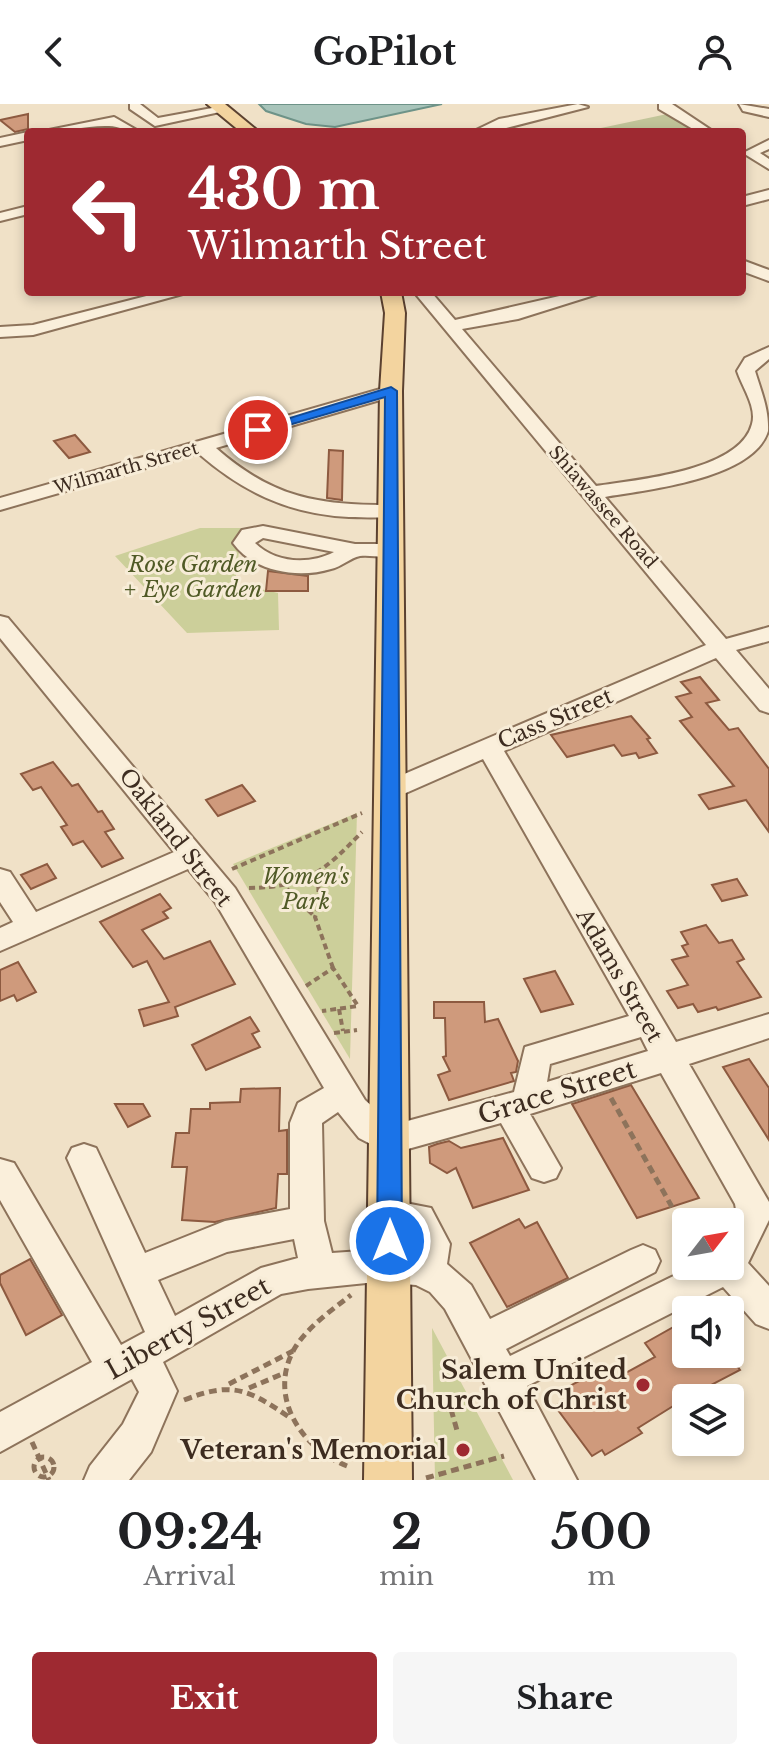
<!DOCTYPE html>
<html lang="en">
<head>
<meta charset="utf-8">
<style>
	:root { --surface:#fff; --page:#f6f6f6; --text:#202124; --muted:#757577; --accent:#9e2931 }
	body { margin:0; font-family:"Libre Baskerville",serif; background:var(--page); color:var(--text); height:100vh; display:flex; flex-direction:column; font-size:30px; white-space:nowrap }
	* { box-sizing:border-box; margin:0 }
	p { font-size:26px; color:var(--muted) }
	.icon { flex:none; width:44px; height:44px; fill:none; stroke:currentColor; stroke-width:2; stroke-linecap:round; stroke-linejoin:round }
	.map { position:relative; height:1376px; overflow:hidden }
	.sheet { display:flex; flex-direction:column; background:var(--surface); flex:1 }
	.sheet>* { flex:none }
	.guide { position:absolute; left:24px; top:24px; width:722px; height:168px; border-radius:8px; box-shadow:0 4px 12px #0003; background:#9e2931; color:#fff; overflow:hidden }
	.needle { width:52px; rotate:59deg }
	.controls { position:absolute; left:672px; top:1104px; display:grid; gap:16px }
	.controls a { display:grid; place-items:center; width:72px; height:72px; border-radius:8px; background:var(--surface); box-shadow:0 4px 12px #0003; font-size:40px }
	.pin { position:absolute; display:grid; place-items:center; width:68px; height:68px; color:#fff; margin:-34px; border:4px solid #fff; border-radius:50%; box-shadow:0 2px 8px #0007 }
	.me { position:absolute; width:88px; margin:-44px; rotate:0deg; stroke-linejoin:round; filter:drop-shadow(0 0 6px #0008) }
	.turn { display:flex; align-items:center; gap:28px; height:168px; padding:0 32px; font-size:36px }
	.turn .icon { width:104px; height:104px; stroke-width:2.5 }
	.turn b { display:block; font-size:56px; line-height:68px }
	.eta { display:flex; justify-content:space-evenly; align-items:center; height:136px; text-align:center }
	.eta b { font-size:48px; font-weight:700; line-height:56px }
	.primary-button { display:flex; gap:16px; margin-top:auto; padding:16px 32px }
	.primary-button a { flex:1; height:92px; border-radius:8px; background:var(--accent); color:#fff; font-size:32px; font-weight:700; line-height:92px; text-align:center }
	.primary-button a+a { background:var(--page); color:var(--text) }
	header { display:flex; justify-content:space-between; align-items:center; height:104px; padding:0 32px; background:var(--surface); font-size:36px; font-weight:700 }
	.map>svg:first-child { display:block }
	.green { fill:#cccf9a }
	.cemetery { fill:#c1c499 }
	.water { fill:#a8c4ba; stroke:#6e9388; stroke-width:2 }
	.building { fill:#cf9a7c; stroke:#8d5a40; stroke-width:2 }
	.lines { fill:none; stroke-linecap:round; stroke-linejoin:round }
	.minor-casing { stroke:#8d735b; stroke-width:4 }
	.major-casing { stroke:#5b4130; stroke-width:4 }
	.path-far1 { stroke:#8d735b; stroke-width:4; stroke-dasharray:6 4; stroke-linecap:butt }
	.path { stroke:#8d735b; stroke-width:5; stroke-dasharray:8 5; stroke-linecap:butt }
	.minor { fill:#faefdb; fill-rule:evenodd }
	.major { fill:#f3d49f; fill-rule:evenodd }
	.route { fill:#1a73e8; stroke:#114b97; stroke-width:2 }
	.poi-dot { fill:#9e2931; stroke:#f7ecd7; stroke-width:3 }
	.labels { text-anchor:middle; stroke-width:6; stroke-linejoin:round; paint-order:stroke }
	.far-street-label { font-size:18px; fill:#3d2c20; stroke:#f7ecd7 }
	.park-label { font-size:22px; font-style:italic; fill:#505a26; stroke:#f7ecd7 }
	.street-label { font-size:22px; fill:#3d2c20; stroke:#f7ecd7 }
	.near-street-label { font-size:26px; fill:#3d2c20; stroke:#f7ecd7 }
	.near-poi-label { font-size:26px; font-weight:bold; fill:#3d2c20; stroke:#f7ecd7; text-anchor:end }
</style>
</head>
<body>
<header><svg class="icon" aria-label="back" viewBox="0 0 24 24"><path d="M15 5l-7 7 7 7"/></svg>GoPilot<svg class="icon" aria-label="person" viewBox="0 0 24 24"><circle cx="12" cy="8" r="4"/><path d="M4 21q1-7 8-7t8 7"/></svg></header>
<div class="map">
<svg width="769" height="1376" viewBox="0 0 769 1376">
	<rect width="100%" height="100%" fill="#f0e1c7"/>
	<g class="green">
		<path d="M200,424H242L235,479L278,489L279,526L187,529L115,452Z"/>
		<path d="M357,709L350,955L233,760Z"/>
		<path d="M432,1224L513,1376H435Z"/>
	</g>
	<path class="cemetery" d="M672,9L702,28H582Z"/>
	<path class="water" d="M259,0H442L335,23L306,20L266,7Z"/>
	<g class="building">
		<path d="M28,10V25L15,28L0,16Z"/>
		<path d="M75,331L90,348L69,354L54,337Z"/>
		<path d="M329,346L343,347L342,396L327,394Z"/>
		<path d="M268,467L308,472V487H266Z"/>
		<path d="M700,573L719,596L706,599L729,626L738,624L769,665V728L746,696L709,705L699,691L734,682L680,617L692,613L676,593L691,589L681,578Z"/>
		<path d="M631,612L650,634L647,635L657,649L639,654L636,649L622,652L614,641L567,653L551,631Z"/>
		<path d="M53,658L72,682L78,680L98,708L102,707L114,725L105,728L123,754L102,763L83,737L73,741L61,723L67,721L41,683L33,686L21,670Z"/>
		<path d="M242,681L255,697L218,712L206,696Z"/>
		<path d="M47,760L56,774L31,785L21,771Z"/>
		<path d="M737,775L747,791L722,797L712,781Z"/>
		<path d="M160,790L171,804L163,808L168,814L142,826L164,855L210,837L235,880L175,903L178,912L144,922L139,906L169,898L147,857L133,863L100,818Z"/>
		<path d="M706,821L719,839L732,836L744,855L737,858L761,893L718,906L716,903L698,908L693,900L678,904L667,887L688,881L672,856L688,852L682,842L688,840L681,828Z"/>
		<path d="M18,858L36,888L17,897L14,891L0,897V866Z"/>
		<path d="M555,867L573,900L541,908L524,875Z"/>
		<path d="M434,898H484L485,918L498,915L518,957L516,968L511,969L514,977L449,996L438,971L450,967L443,953L446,952L445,914H434Z"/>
		<path d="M250,913L259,927L252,930L260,943L206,966L192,941Z"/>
		<path d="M749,955L769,984V1036L723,963Z"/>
		<path d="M631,981L699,1094L637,1114L572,1000Z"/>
		<path d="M280,984L279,1027L287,1026V1070H278L276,1104L215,1118L182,1116L187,1063H172L176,1029H189L191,1005H210V999L240,998L241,985Z"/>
		<path d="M115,1000H143L150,1012L128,1023Z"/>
		<path d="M503,1034L529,1086L473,1104L456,1064L447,1069L430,1059L429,1043L437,1040L449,1037L461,1044Z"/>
		<path d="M519,1115L525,1124L537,1118L568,1174L507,1203L470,1139Z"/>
		<path d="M30,1155L62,1211L26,1231L0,1179V1171Z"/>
		<path d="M686,1216V1250H728L740,1266L686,1294L638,1324L642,1329L605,1351L602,1346L592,1352L555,1302L570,1294L564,1285L605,1263L613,1276L655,1253L645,1239Z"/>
	</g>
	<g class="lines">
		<defs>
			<g id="minor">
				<path d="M130,0H140L158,14L223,2L229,6L155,22L130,5Z"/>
				<path d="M578,0L588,3L491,28H472L499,15Z"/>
				<path d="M659,0H672L714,28H698L659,5Z"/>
				<path d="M739,0L769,5V13L743,7Z"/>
				<path d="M114,13L140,28C128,28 119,22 109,22C89,21 62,28 39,28Z"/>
				<path d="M28,28V36L0,42V34Z"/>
				<path d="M769,36V45L760,49L769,55V65L743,49Z"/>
				<path d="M769,86V95L742,102V93Z"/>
				<path d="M28,102V110L0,117V109Z"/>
				<path d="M742,156L769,166V177L742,167Z"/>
				<path d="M162,188H190L33,231L0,233V223L33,221Z"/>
				<path d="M414,188H431L455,216L577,188H604L518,215L462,225L596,382C636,376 740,367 752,320C757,303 742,283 737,267L745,254L769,243V255L755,267C761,287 769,305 768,327C754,375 646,386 605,393L726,535L769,523V537L736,546L769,585V609L760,606L716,554L504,647L676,938L769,910V934L689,960L769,1098V1116L748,1159L769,1182V1225L756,1220L723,1183L527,1282L577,1376H536L445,1205L430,1188L416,1181L376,1178L308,1185L281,1190L163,1258L177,1287L151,1348L129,1376H84L90,1362L123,1320L139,1288L132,1275L0,1348V1308L92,1258L0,1096V1055L14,1059L121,1241L145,1228L67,1054L72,1044L84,1040L96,1044L145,1149L225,1117L290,1105V1019L298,999L324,984L215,798L188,765L0,847V824L13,818L0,798V765L10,768L36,808L174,748L0,534V512L8,514L235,784L365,996L393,1021L514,988L525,943L629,912L483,655L399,692H381L377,686L381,680L706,541ZM641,933L648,947L547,978L550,960ZM661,969L735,1100L737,1111L730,1123V1162H694L510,1252L506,1245L655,1168L660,1157L655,1146L643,1141L631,1146L490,1215L471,1181L447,1160L450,1140L431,1104L390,1096L378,1100L373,1111L378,1122L409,1129L415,1148L376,1146L332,1149L324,1117L322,1019L338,1008L359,1034L390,1050L501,1019L532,1074L544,1078L556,1074L561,1064L530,1010ZM294,1135L298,1154L261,1164L175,1212L158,1176L227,1148Z"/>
				<path d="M391,282L397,283V291L216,344C273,394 317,401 391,401L398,403L401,407L398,411C383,415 365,413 349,413C288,410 243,388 198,349L0,406V394Z"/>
				<path d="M263,422L355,440H391L402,446C392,458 374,450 360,452C350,454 341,463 331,465C298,475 254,468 233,439L242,426ZM263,434L334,448C309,461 275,459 255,439Z"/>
			</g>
			<g id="major">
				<path d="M207,0H225L259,28H241Z"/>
				<path d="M381,188H401L405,209L402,287L412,1376H364L380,287L385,209Z"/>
			</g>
		</defs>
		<use href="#minor" class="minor-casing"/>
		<use href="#major" class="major-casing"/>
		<g class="path-far1">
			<path d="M232,765L362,709"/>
			<path d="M318,772L319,803L315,813L333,864"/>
			<path d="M249,784C307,783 323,768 362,728"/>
			<path d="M287,785L315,813"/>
			<path d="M306,882L333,864L358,902L322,907"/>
			<path d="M339,905L343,927"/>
			<path d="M334,929L357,926"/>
		</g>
		<g class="path">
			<path d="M611,994L672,1103"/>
			<path d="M229,1280L293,1247"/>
			<path d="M249,1284L287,1268"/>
			<path d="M184,1296C232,1277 248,1285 289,1313"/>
			<path d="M424,1298L447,1291L458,1330"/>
			<path d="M32,1338L49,1376"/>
			<circle cx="44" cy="1363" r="10"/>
			<path d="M347,1362C300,1344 266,1290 296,1242C310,1221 332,1206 351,1191"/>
			<path d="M426,1374L504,1352"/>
		</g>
		<use href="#minor" class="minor"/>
		<use href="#major" class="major"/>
	</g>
	<path class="route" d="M391,283L397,287L402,1137L398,1145L390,1148L381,1145L377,1137L385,293L258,330L251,326Z"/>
	<g class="poi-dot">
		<circle cx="643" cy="1281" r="8"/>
		<circle cx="463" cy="1346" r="8"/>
	</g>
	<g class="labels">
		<g class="far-street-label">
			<text transform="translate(126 364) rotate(-16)" y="6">Wilmarth Street</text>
			<text transform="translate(603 403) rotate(49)" y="6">Shiawassee Road</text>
		</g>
		<g class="park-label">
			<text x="193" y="468">Rose Garden<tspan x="193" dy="25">+ Eye Garden</tspan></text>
			<text x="306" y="780">Women's<tspan x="306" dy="25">Park</tspan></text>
		</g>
		<g class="street-label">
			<text transform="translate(555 614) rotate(-23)" y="8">Cass Street</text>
			<text transform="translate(176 733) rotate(52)" y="8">Oakland Street</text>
			<text transform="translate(620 871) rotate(60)" y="8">Adams Street</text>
		</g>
		<g class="near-street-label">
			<text transform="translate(557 988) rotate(-17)" y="9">Grace Street</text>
			<text transform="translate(188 1224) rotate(-29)" y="9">Liberty Street</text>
		</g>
		<g class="near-poi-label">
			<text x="627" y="1275">Salem United<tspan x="627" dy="30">Church of Christ</tspan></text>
			<text x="447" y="1355">Veteran's Memorial</text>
		</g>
	</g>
</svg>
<div class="controls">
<a><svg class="needle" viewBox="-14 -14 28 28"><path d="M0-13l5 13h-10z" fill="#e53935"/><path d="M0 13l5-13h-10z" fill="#757577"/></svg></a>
<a><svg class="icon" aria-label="sound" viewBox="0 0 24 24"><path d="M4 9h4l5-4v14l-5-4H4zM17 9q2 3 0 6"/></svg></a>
<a><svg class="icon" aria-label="layers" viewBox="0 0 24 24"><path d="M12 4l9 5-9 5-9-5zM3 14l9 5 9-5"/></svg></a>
</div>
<div class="pin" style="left:258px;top:326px;background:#d93025"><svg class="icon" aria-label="arrive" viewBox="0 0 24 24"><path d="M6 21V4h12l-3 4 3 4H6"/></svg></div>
<svg class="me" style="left:390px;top:1137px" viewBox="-20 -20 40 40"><circle r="17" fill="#1a73e8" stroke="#fff" stroke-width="3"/><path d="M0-11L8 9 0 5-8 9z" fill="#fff"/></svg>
<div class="guide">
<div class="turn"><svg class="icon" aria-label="left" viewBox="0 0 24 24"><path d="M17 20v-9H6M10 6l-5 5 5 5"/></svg><div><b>430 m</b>Wilmarth Street</div></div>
</div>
</div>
<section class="sheet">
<div class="eta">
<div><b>09:24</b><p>Arrival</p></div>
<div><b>2</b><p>min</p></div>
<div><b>500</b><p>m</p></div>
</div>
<div class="primary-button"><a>Exit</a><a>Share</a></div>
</section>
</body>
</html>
